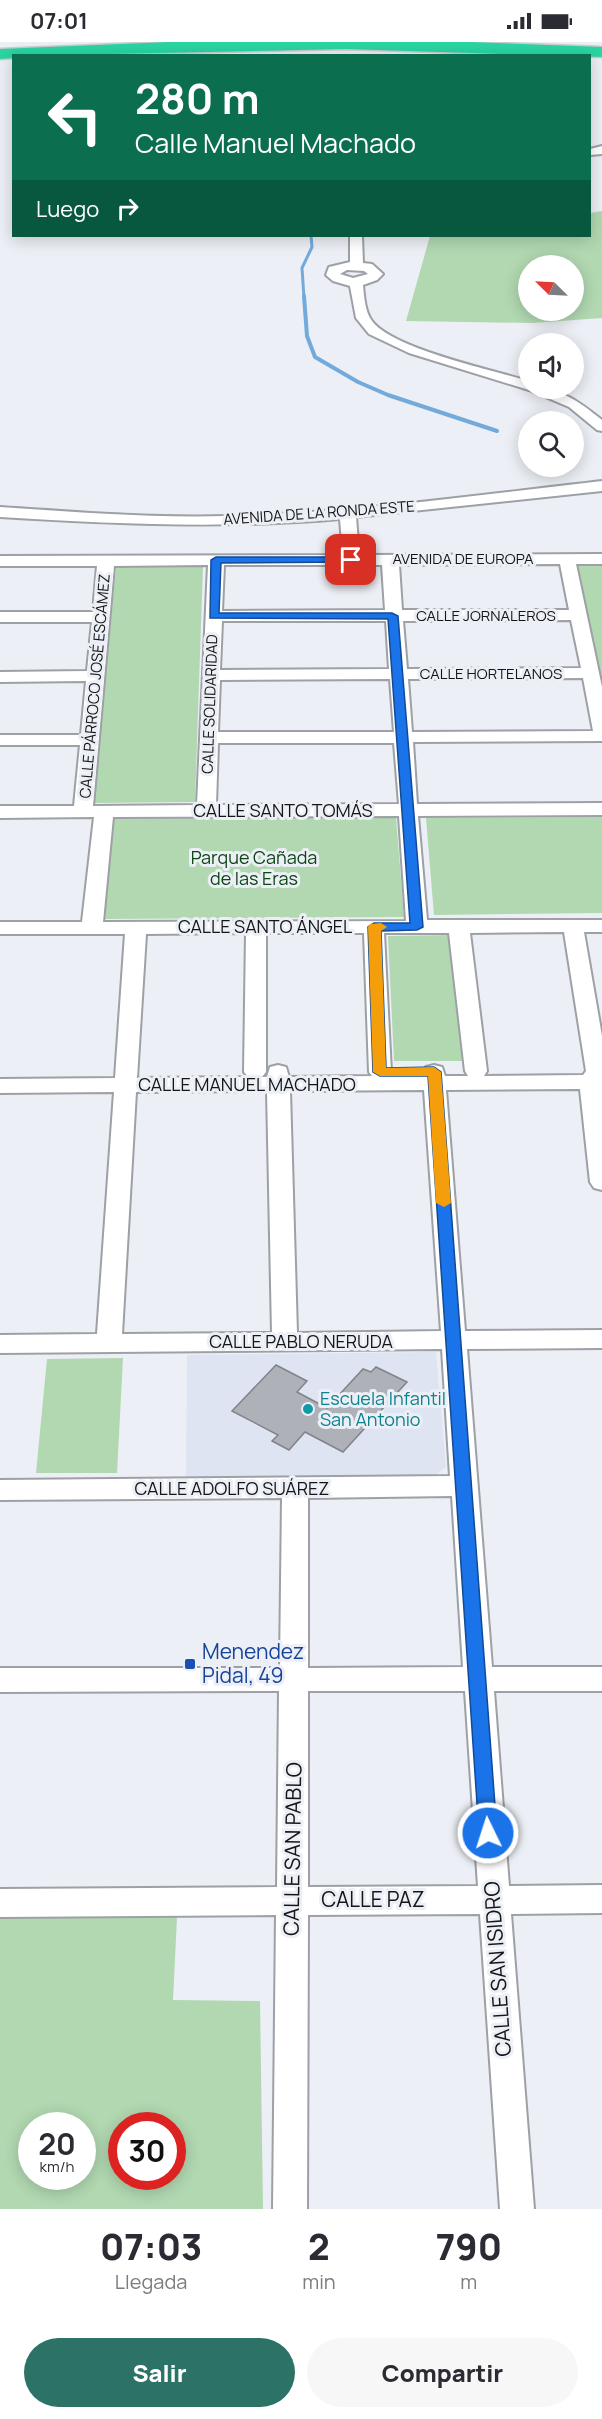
<!DOCTYPE html>
<html lang="es">
<head>
<meta charset="utf-8">
<style>
	:root { --surface:#fff; --page:#f7f7f7; --text:#2b2b33; --muted:#7c7c81; --accent:#2d7266 }
	body { margin:0; font-family:Manrope,sans-serif; background:var(--page); color:var(--text); height:100vh; display:flex; flex-direction:column; font-size:22px; white-space:nowrap }
	* { box-sizing:border-box; margin:0 }
	p { font-size:20px; color:var(--muted) }
	.icon { flex:none; width:33px; height:33px; fill:none; stroke:currentColor; stroke-width:2; stroke-linecap:round; stroke-linejoin:round }
	.map { position:relative; height:2167px; overflow:hidden }
	.side { display:flex; flex-direction:column; background:var(--surface); flex:1 }
	.side>* { flex:none }
	.top-card { position:absolute; left:12px; top:12px; width:579px; height:183px; border-radius:0px; box-shadow:0 3px 15px #0003; background:#0b6e4f; color:#fff; overflow:hidden }
	.needle { width:39px; rotate:294deg }
	.controls { position:absolute; left:518px; top:213px; display:grid; gap:12px }
	.controls a { display:grid; place-items:center; width:66px; height:66px; border-radius:50%; background:var(--surface); box-shadow:0 3px 15px #0003; font-size:30px }
	.speed { position:absolute; left:18px; top:2070px; display:flex; gap:12px; font-size:30px; font-weight:700; text-align:center }
	.speed>* { display:grid; place-content:center; width:78px; height:78px; border-radius:50%; background:var(--surface); box-shadow:0 3px 15px #0003; line-height:1 }
	.speed small { font-size:15px; font-weight:400 }
	.speed .limit { border:9px solid #d22; background:#fff; color:#111 }
	.pin { position:absolute; display:grid; place-items:center; width:51px; height:51px; color:#fff; margin:-26px; border-radius:12px; box-shadow:0 3px 9px #0006 }
	.me { position:absolute; width:66px; margin:-33px; rotate:356deg; stroke-linejoin:round; filter:drop-shadow(0 0 4px #0008) }
	.turn { display:flex; align-items:center; gap:21px; height:126px; padding:0 24px; font-size:27px }
	.turn .icon { width:78px; height:78px; stroke-width:2.5 }
	.turn b { display:block; font-size:42px; line-height:51px }
	.then { display:flex; align-items:center; height:57px; padding:0 24px; background:#0003; gap:12px; font-size:22px }
	.eta { display:flex; justify-content:space-evenly; align-items:center; height:102px; text-align:center }
	.eta b { font-size:36px; font-weight:800; line-height:42px }
	.cta { display:flex; gap:12px; margin-top:auto; padding:12px 24px }
	.cta a { flex:1; height:69px; border-radius:36px; background:var(--accent); color:#fff; font-size:24px; font-weight:800; line-height:69px; text-align:center }
	.cta a+a { background:var(--page); color:var(--text) }
	.status { display:flex; justify-content:space-between; align-items:center; height:42px; padding:0 30px; background:var(--surface); direction:ltr }
	.status svg { height:16px; fill:currentColor }
	.map>svg:first-child { display:block }
	.built { fill:#dee4f1 }
	.green { fill:#b1d8b1; fill-rule:evenodd }
	.lines { fill:none; stroke-linecap:round; stroke-linejoin:round }
	.stream-far1 { stroke:#72abdb; stroke-width:3 }
	.stream { stroke:#72abdb; stroke-width:4 }
	.building { fill:#aeb1b7; stroke:#808389; stroke-width:1.5 }
	.minor-casing { stroke:#9da0a5; stroke-width:4 }
	.highway-casing { stroke:#cbcccc; stroke-width:3 }
	.minor { fill:#fff; fill-rule:evenodd }
	.highway { fill:#2ad4a3; fill-rule:evenodd }
	.route { fill:#1a73e8; stroke:#114b97; stroke-width:1.5 }
	.slow { fill:#f59e0b }
	.culture-dot { fill:#0f9aa8; stroke:#eceff5; stroke-width:2 }
	.transit-dot { fill:#1a4fb4; stroke:#eceff5; stroke-width:2 }
	.labels { text-anchor:middle; stroke-width:6; stroke-linejoin:round; paint-order:stroke }
	.far-street-label { font-size:15px; fill:#141517; stroke:#eceff5 }
	.street-label { font-size:18px; fill:#141517; stroke:#eceff5 }
	.park-label { font-size:18px; fill:#0c4614; stroke:#eceff5 }
	.culture-label { font-size:18px; fill:#0d838f; stroke:#eceff5; text-anchor:start }
	.near-transit-label { font-size:21px; fill:#164399; stroke:#eceff5; text-anchor:start }
	.near-street-label { font-size:21px; fill:#141517; stroke:#eceff5 }
</style>
</head>
<body>
<div class="status"><b>07:01</b><svg viewBox="0 0 49 12"><path d="M0 12V9h3v3zM5 12V6h3v6zM10 12V3h3v9zM15 12V0h3v12zM26 1h20v11H26zM47 4h2v5h-2z"/></svg></div>
<div class="map">
<svg width="602" height="2167" viewBox="0 0 602 2167">
	<rect width="100%" height="100%" fill="#eceff5"/>
	<path class="built" d="M436,1310L446,1425L434,1434L186,1439L187,1313Z"/>
	<g class="green">
		<path d="M602,169V276L532,281L406,279L430,194H590V171ZM528,224H573V268H528Z"/>
		<path d="M574,521H602V655Z"/>
		<path d="M203,524L195,760L93,761L116,525Z"/>
		<path d="M396,775L404,875L103,877L112,777Z"/>
		<path d="M602,775V871L434,873L426,776Z"/>
		<path d="M452,893L463,1019H394L388,894Z"/>
		<path d="M123,1316L117,1431H36L47,1317Z"/>
		<path d="M0,1873L177,1875L173,1958L260,1959L263,2167H0ZM32,2084H82V2134H32ZM122,2084H172V2134H122Z"/>
	</g>
	<g class="lines">
		<path class="stream-far1" d="M304,256L302,226L312,205L311,194"/>
		<path class="stream" d="M304,254L307,294L315,315L358,340L388,353L497,389"/>
	</g>
	<path class="building" d="M276,1323L307,1339L297,1350L327,1366L363,1327L371,1330L376,1325L407,1340L343,1410L305,1390L289,1408L272,1399L278,1393L232,1369Z"/>
	<g class="lines">
		<defs>
			<g id="minor">
				<path d="M602,104V112L590,113V107Z"/>
				<path d="M350,194H362L363,221L372,222L383,232L377,238L363,243C364,254 365,270 372,279C393,307 493,328 528,339V346C561,346 577,358 602,378V389L597,388L569,365L529,348L409,311L369,292L356,276L350,244L333,239L326,233L329,225L350,220ZM347,228L364,229L368,232L353,236L340,232Z"/>
				<path d="M602,439V449L356,475L359,513L602,512V522H576L602,645V699L413,700L417,762L602,761V773L418,774L427,878H602V890H584L602,994V1148L594,1146L590,1140L580,1047L446,1048L465,1289L602,1288V1306L467,1307L492,1625H602V1649H494L509,1844L602,1843V1871L511,1872L534,2167H500L480,1872L308,1873L307,2167H273L276,1873L0,1875V1847L277,1845L279,1649L0,1650V1626H280L282,1456L0,1458V1438L450,1434L442,1307L0,1311V1293L97,1292L114,1050L0,1051V1037L115,1036L125,892H0V880H82L94,775L0,776V764H74L80,703H0V693H81L86,639L0,640V630L87,629L92,580H0V570H93L97,524H0V514L343,513L340,477C226,487 114,482 0,475V465C75,470 151,476 227,474C352,471 477,453 602,439ZM560,522L569,568H402L399,523ZM208,523L197,763L93,764L114,524ZM224,523H382L385,568L222,569ZM571,578L581,626L407,627L403,579ZM222,579H386L389,627L220,628ZM583,636L593,689L412,690L408,637ZM390,637L394,690H218L220,638ZM218,701H394L399,762L216,763ZM399,774L406,879L103,880L113,775ZM564,890L586,1029L583,1033L484,1034L487,1029L470,891ZM246,891L244,1030L248,1035L137,1036L146,892ZM266,891H364L369,1030L372,1034L289,1035L286,1025L278,1023L270,1025L267,1035H262L266,1030ZM384,891H449L465,1029L468,1034H445L442,1025L434,1023L426,1025L423,1034H388L391,1030ZM424,1048L441,1289L297,1291L290,1049ZM267,1049L272,1291L122,1292L136,1050ZM452,1454L463,1625L308,1626V1456ZM308,1649H465L478,1844L308,1845Z"/>
			</g>
			<path id="highway" d="M169,0H471L602,5V15L346,7L14,14V16L0,17V7Z"/>
		</defs>
		<use href="#minor" class="minor-casing"/>
		<use href="#highway" class="highway-casing"/>
		<use href="#minor" class="minor"/>
		<use href="#highway" class="highway"/>
	</g>
	<path class="route" d="M216,515H351L356,518L351,520L221,521L219,571H392L398,574L423,885L417,888L381,889L386,1026L434,1025L441,1030L497,1791L495,1797L488,1799L482,1797L479,1791L428,1034H380L373,1030L368,885L374,881H410L388,577L210,576L211,518Z"/>
	<path class="slow" d="M381,881L387,885L381,889L386,1026L434,1025L441,1030L451,1161L444,1165L436,1161L428,1034H380L373,1030L368,885L370,882Z"/>
	<circle class="culture-dot" cx="308" cy="1367" r="6"/>
	<rect class="transit-dot" x="184" y="1616" width="12" height="12" rx="3"/>
	<g class="labels">
		<g class="far-street-label">
			<text transform="translate(319 471) rotate(-4)" y="5">AVENIDA DE LA RONDA ESTE</text>
			<text x="463" y="522">AVENIDA DE EUROPA</text>
			<text x="486" y="579">CALLE JORNALEROS</text>
			<text x="491" y="637">CALLE HORTELANOS</text>
			<text transform="translate(95 644) rotate(-85)" y="5">CALLE PÁRROCO JOSÉ ESCÁMEZ</text>
			<text transform="translate(210 662) rotate(-88)" y="5">CALLE SOLIDARIDAD</text>
		</g>
		<g class="street-label">
			<text x="283" y="775">CALLE SANTO TOMÁS</text>
			<text x="265" y="891">CALLE SANTO ÁNGEL</text>
			<text x="247" y="1049">CALLE MANUEL MACHADO</text>
			<text x="301" y="1306">CALLE PABLO NERUDA</text>
			<text x="232" y="1453">CALLE ADOLFO SUÁREZ</text>
		</g>
		<g class="park-label">
			<text x="254" y="822">Parque Cañada<tspan x="254" dy="21">de las Eras</tspan></text>
		</g>
		<g class="culture-label">
			<text x="320" y="1363">Escuela Infantil<tspan x="320" dy="21">San Antonio</tspan></text>
		</g>
		<g class="near-transit-label">
			<text x="202" y="1617">Menendez<tspan x="202" dy="24">Pidal, 49</tspan></text>
		</g>
		<g class="near-street-label">
			<text transform="translate(293 1807) rotate(-89)" y="7">CALLE SAN PABLO</text>
			<text x="373" y="1865">CALLE PAZ</text>
			<text transform="translate(498 1927) rotate(-94)" y="7">CALLE SAN ISIDRO</text>
		</g>
	</g>
</svg>
<div class="controls">
<a><svg class="needle" viewBox="-14 -14 28 28"><path d="M0-13l5 13h-10z" fill="#e53935"/><path d="M0 13l5-13h-10z" fill="#7c7c81"/></svg></a>
<a><svg class="icon" aria-label="sound" viewBox="0 0 24 24"><path d="M4 9h4l5-4v14l-5-4H4zM17 9q2 3 0 6"/></svg></a>
<a><svg class="icon" aria-label="search" viewBox="0 0 24 24"><circle cx="10" cy="10" r="6"/><path d="M15 15l6 6"/></svg></a>
</div>
<div class="speed"><div>20<small>km/h</small></div><div class="limit">30</div></div>
<div class="pin" style="left:351px;top:518px;background:#d93025"><svg class="icon" aria-label="arrive" viewBox="0 0 24 24"><path d="M6 21V4h12l-3 4 3 4H6"/></svg></div>
<svg class="me" style="left:488px;top:1791px" viewBox="-20 -20 40 40"><circle r="17" fill="#1a73e8" stroke="#fff" stroke-width="3"/><path d="M0-11L8 9 0 5-8 9z" fill="#fff"/></svg>
<div class="top-card">
<div class="turn"><svg class="icon" aria-label="left" viewBox="0 0 24 24"><path d="M17 20v-9H6M10 6l-5 5 5 5"/></svg><div><b>280 m</b>Calle Manuel Machado</div></div>
<div class="then">Luego<svg class="icon" aria-label="right" viewBox="0 0 24 24"><path d="M7 20v-9h11M14 6l5 5-5 5"/></svg></div>
</div>
</div>
<section class="side">
<div class="eta">
<div><b>07:03</b><p>Llegada</p></div>
<div><b>2</b><p>min</p></div>
<div><b>790</b><p>m</p></div>
</div>
<div class="cta"><a>Salir</a><a>Compartir</a></div>
</section>
</body>
</html>
